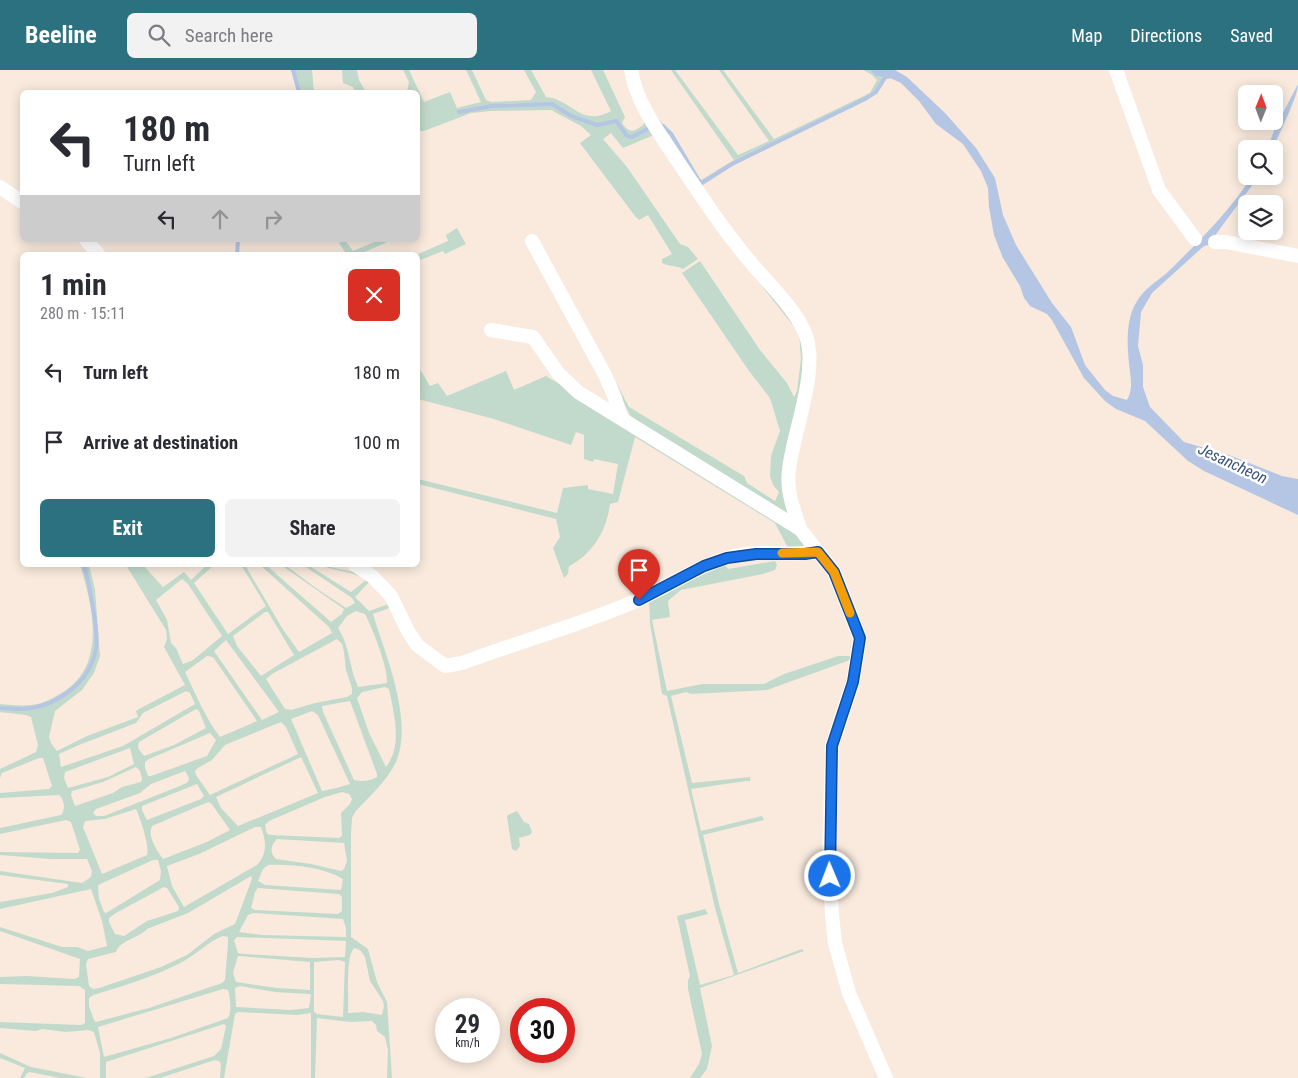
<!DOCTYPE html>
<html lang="en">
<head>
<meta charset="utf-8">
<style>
	:root { --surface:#fff; --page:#f2f2f3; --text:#2b2b33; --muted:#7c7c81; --accent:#2b717f }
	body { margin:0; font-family:"Roboto Condensed",sans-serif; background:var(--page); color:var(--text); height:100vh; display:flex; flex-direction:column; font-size:19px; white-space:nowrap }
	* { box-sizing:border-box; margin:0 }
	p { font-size:16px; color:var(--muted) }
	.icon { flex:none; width:28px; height:28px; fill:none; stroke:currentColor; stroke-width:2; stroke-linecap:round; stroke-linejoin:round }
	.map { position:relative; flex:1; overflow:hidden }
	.side { position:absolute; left:20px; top:182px; width:400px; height:315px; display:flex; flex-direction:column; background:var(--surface); border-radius:8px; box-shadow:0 2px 12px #0003 }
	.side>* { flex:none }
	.top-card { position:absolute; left:20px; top:20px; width:400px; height:152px; border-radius:8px; box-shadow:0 2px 12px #0003; background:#fff; color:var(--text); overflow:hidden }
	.needle { width:32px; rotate:1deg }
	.controls { position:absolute; left:1238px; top:15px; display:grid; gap:10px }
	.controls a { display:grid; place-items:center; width:45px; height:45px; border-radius:8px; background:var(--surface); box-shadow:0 2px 12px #0003; font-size:25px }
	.speed { position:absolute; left:435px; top:928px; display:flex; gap:10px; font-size:25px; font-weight:700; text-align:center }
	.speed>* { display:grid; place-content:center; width:65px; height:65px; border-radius:50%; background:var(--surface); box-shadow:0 2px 12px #0003; line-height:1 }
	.speed small { font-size:12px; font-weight:400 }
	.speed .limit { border:8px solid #d22; background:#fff; color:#111 }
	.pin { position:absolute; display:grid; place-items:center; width:42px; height:42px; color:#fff; margin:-51px -21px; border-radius:50% 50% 50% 0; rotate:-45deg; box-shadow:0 0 5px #0007 }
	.pin .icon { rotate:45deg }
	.me { position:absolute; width:55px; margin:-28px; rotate:359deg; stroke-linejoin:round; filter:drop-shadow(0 0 4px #0008) }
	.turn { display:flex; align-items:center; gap:18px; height:105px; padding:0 20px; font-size:22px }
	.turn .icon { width:65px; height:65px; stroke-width:2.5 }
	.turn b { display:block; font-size:35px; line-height:42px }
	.lanes { display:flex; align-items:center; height:48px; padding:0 20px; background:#0003; justify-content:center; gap:25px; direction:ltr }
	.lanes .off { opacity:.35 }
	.round { display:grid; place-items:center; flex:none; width:52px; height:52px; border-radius:8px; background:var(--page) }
	.summary { display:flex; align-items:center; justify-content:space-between; height:85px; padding:0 20px }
	h1 { font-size:30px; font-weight:700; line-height:38px }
	.cta { display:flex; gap:10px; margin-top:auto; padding:10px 20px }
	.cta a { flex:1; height:58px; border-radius:8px; background:var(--accent); color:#fff; font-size:20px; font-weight:700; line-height:58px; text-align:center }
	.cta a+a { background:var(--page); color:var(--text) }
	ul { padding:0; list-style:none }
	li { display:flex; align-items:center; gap:15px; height:70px; padding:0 20px }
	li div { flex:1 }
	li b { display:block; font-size:19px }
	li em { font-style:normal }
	header { display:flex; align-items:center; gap:30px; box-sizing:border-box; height:70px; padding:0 25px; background:var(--accent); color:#fff }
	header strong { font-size:24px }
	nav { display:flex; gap:28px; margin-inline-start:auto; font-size:18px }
	.search { width:350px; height:45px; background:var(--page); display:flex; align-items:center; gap:12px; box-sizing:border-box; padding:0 18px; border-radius:8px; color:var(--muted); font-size:19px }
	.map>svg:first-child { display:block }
	.green { fill:#c2dacc; fill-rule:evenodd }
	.water { fill:#b4c6e4 }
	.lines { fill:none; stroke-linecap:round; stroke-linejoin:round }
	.stream { stroke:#b4c6e4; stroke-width:4 }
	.minor { stroke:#fff; stroke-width:14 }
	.route-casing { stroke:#114b97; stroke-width:12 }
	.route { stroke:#1a73e8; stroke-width:9 }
	.slow { stroke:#f59e0b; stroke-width:9 }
	.labels { text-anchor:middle; stroke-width:5; stroke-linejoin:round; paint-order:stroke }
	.water-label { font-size:16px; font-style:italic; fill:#3a527d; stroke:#fff }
</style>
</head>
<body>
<header>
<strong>Beeline</strong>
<div class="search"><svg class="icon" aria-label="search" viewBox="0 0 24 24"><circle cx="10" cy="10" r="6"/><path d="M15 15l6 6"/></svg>Search here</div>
<nav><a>Map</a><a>Directions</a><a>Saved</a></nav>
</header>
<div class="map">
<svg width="1298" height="1008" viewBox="0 0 1298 1008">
	<rect width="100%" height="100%" fill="#f9eadd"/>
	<g class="green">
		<path d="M294,0H312L314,22H300Z"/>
		<path d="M342,0H357L359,10L366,22H355L353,17L343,13Z"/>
		<path d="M403,0H409L424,32L450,22L457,38L481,32L466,0H472L486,30L491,32L531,30L536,22L524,0H531L546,27C572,29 581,58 611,41L591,0H603L625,47L622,53C629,64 635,62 644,54V50L654,65L623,78L611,63L603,69L627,97L680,174L688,177L698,189L683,199C676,195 669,197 662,193V189L672,184L648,145L639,150L635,146L582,76L580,73L591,65L581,56L551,40L490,41L471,43L424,61H418V22H407L409,12ZM513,33H552L572,45L597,54L616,50L628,65L632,66L648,57L649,59L632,68L626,67L615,52L597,56L571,47L552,35H513L477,39L455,43L477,37Z"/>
		<path d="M671,0H675L738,85L769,71L719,0H723L774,69L870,23L877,10L871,4L863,0H870L875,6L883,7L876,22L865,29C809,54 754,80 702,113L698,110L672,64L662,56L643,33L637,6L651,39L662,53L673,63L701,110L734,90Z"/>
		<path d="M457,158L466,174L445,184L443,181L418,191L416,185L448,171L446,165Z"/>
		<path d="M345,170L353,181L379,170H392L358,185H347L339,173Z"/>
		<path d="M727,172L780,232L804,272L792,449L632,349L611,308L613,307L629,337L744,406L747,413L775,431L779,422L773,415L770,406L771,386L780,361L770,328L749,301L682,203L700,191L760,280L787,313L794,327L797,321L801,288L799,263Z"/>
		<path d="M418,296L430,316L438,313L447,326L506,301L514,320L546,306L718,410L799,466L804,476L800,480H743L709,490L638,527L566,553L637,525L683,499L716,485L748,478H788L775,453L635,367L618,432L610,434C607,460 592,485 569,496L568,504L564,508L553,478L560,467L556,449L418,414V409L557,443L563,418L588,415V419L613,424L618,394L594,389L593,392L584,389V365L576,362L571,375L494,349L418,329Z"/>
		<path d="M775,491L777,495L775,500L763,504L681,520L668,531L670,547L652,550L667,621L702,614H764L784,604L838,586H850V590L767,620L691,624L686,622L671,626L692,713L750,707V711H746L691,719L701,761L762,746L764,750L703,765L719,834L738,903L802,879L804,881L700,918L712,976L707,999L700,1008H690L699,994L702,984L688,919V910L690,906L677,846L705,839L708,844L685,850L700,915L734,905L715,838L667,626L662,624L650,553L649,527L722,492L728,499Z"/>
		<path d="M80,495H83C88,513 98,562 96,579C90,613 52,639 19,639C13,639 6,637 0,637V634C10,635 21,636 31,635C43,634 53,628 63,622C107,595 93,537 80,495Z"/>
		<path d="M85,495H89L95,519L100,586L94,603L82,620L55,641L49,667L51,673L57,681L87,666L138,647L136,641L139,639L185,615L164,577L167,569L166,560L126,495H143L163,517L184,502L191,510L207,495H214L194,513L228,564L266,536L241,495H245L282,558L299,582L332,563L329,557L260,495H266L331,552L342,544L344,539L281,495H285L316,518L346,538L355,533L352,528L303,495H308L351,522L366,510C357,502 333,501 321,495L358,503L370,511L355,527L369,541L392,533V537L373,544C385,584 414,650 396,692C387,711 369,727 355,742L352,748L351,764V867L368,879L377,912L387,932L392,1008H387L388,980L385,967L377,961L376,955L372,951L350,952L317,948L315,1008H311V943L297,945L238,942L235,944L224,1008H220L221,994L219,991L215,990L160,1008H146L214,986L221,979L226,956L224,954L106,992V1008H100V983L94,962L88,960L66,962L42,959L36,961L0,958V952L81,955L85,953V920L79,916L0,914V907L27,906L74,909L79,907L80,889L0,861V857L62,877H77L88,881L107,876L102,851L91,819L0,839V832L52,823L68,817V814L0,805V801L82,813L91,807L92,801L87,789H51L0,785V782L78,783L80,780L71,752L66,750L0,764V758L61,745C66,739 64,729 59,725L0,728V723L49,719L52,716L43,688H39L2,703L0,708V699L36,682L38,675L31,647L26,645L0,642V638C6,639 13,640 19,640C53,640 93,613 98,578C100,562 90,512 85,495ZM182,509L188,514L222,566L193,590L183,594L176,578L171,573L167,550L156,530ZM356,541L365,544C373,560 388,597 387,613L358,617C349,597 350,576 338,558L347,546ZM265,542H268L294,585L261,606L237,576L233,566ZM337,569L342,574L344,582L346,600L352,618V624L347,627L315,633L291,640L285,639L266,609L272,604ZM226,570L279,642L262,650L214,581ZM207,586L213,587L257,651L220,667C205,647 196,625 185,602ZM385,617L389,619C394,644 403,675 386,697L369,663L357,628L362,622ZM186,621L190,623L195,634L123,676L61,697L59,684L79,675L136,653L143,643ZM350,631L377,704V707C370,711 361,712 354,710L323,642L322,636ZM196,639L199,641L206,658L174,675L144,686L138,678L139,672ZM312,641L318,645L350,714C348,715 325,721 322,721L291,649ZM281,652L286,657L298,684L210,725L196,705L195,701L198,698L212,690L225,675ZM210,663L216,670L207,686L151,706H148L145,698V692L149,689ZM130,678L134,694L108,707L68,718L64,708L65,702ZM301,687L318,723L238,756L221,738L216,727ZM136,697L140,701L142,709L141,712L122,717L113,723L75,736L71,725L72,721L103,712ZM185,701L189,708L188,712L180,716L104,746H96L93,743L96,739L140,723L151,714ZM197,714L204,726L201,729L147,750L142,740V736ZM342,722L349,724L352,729L350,734L341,743L342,766L339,768L272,765L267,764L265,755L269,751L325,727ZM208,732L211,733L230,760L207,772L163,789C157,780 147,767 152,756ZM136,739C140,748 150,776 147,785L102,804L83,757L85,751L105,749ZM255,757H261C266,771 268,783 257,795L184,837L172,816L167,796L199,784ZM277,769L344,773L347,791L344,799L341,801L311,794L276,789C270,784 270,775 277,769ZM153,790H158L161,801L160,810L106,843L104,842L99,829L98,815ZM268,795C291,794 323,797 343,809L341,820L265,815L258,811L263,799ZM251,806L252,809L235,854L214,864L187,885L161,897L99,918L93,919L89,916L86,894L88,889L116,882C120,870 139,868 147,859L188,843ZM164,817L167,818L179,837L178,841L147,851L124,866L115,864L109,852V848L116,843ZM258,818L339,824L342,827V841L338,844L255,840L251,838L255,822ZM253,843L343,849L346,858V867L263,865L239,862L248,845ZM223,866L228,867V873L225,910L222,913L149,938L96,952L94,950L89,936V928L93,925C124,916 156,906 184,891C197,884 209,871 223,866ZM237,867L346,871L345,887L313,888L244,884L238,883L234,870ZM354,878L360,880L365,887L370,911L383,931L384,936L382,945L363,942L348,943C349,928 345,888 354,878ZM238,886L310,892V920L277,918L236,912L233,903ZM339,890L345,892L343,947L317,944L314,942V892ZM240,916L275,922L309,924L311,925L309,938L290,940L236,937L235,918ZM223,919L228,920C230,927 232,942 228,948L171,968L104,987L98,957Z"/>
		<path d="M517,741L524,752L529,754L532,762L530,765L519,768L520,776L516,781L512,779L507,747L508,745Z"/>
		<path d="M0,983L31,997L87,1008H60L30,1002L27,1003L24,1008H20L25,998L0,988Z"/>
	</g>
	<g class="water">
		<path d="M870,0H895L907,7L945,43L976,78L995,108L1003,145L1016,175L1052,233L1071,257L1085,295L1105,320L1113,326L1127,330C1134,318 1130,306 1129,293C1127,274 1126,249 1136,233C1143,219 1158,211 1169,201C1199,171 1229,142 1252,106H1259L1208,175L1204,176L1152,223L1141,242L1138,276L1143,295V317L1150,337L1184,372L1229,385L1282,406L1298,409V445L1204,401L1188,391L1145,351L1116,339L1105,331L1084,308L1052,250L1047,244L1030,236L1024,228L1020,216L1003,188L994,165L989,137L988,118L981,101L963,74L936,54L919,31L901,13L890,8L875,6Z"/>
		<path d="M1298,14C1298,27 1279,63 1273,79H1267L1275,58Z"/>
	</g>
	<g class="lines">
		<g class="stream">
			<path d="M293,0L299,22"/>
			<path d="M459,42L492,36L552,34L571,46L597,55L616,51L627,66L632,67L649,58"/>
			<path d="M663,56L671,64L698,110L702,113L732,94L865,29L876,22L886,6L888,7"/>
			<path d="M237,185L238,170"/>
			<path d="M0,638C6,638 13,639 19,639C53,639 90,614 96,579C99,563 89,512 84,495"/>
		</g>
		<g class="minor">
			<path d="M631,0C637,34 658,61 677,90C701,126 724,161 752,194C769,214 795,239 805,263C820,300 793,361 789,400C786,421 794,440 800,459"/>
			<path d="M1116,0L1159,120L1195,169"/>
			<path d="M0,117L22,132"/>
			<path d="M86,170L99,185"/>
			<path d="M532,171L605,305L615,328L621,347"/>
			<path d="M1215,172H1226L1298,186"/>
			<path d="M491,260L533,267L558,303L578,322L800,459L834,502L860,568L853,612L832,676L829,788L832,845L835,873L849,923L886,1008"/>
			<path d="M355,495L373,507L391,526L408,561L417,575L445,596L462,593C520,571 581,555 638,530C672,515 701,493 738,485C764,480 792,486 818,482"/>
		</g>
	</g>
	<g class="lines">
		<defs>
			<path id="route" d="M639,530L704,496L727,488L756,484H805L818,482L834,502L860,568L853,612L832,676L830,806"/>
		</defs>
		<use href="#route" class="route-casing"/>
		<use href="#route" class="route"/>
		<path class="slow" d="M782,483L818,482L834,502L850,543"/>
	</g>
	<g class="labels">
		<g class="water-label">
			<text transform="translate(1233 393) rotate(25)" y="6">Jesancheon</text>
		</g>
	</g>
</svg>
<div class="controls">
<a><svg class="needle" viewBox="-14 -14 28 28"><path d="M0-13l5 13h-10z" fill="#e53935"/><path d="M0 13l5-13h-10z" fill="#7c7c81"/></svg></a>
<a><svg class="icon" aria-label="search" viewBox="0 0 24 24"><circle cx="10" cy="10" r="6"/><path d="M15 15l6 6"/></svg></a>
<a><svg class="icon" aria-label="layers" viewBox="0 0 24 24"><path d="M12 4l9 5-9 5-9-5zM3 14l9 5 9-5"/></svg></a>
</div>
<div class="speed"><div>29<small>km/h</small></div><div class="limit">30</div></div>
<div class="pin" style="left:639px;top:530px;background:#d93025"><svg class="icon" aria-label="arrive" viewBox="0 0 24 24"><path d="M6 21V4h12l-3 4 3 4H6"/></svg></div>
<svg class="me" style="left:830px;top:806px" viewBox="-20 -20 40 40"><circle r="17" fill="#1a73e8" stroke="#fff" stroke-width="3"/><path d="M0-11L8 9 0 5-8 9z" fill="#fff"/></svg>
<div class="top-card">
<div class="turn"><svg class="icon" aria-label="left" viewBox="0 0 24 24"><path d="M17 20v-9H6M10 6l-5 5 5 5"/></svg><div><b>180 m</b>Turn left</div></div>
<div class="lanes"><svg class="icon" aria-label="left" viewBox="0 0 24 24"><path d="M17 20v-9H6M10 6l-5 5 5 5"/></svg><svg class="icon off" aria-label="ahead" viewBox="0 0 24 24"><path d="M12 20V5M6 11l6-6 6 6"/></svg><svg class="icon off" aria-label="right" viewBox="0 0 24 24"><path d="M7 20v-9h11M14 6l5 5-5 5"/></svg></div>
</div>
<section class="side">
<div class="summary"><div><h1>1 min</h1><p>280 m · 15:11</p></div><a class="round" style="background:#d93025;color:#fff"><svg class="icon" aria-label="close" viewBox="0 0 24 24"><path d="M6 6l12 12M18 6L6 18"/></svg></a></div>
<ul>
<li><svg class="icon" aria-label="left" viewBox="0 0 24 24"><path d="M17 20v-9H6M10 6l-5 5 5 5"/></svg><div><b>Turn left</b></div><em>180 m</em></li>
<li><svg class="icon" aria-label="arrive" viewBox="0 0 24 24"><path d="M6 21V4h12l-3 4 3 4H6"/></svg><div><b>Arrive at destination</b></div><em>100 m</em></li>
</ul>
<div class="cta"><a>Exit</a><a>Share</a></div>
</section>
</div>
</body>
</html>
